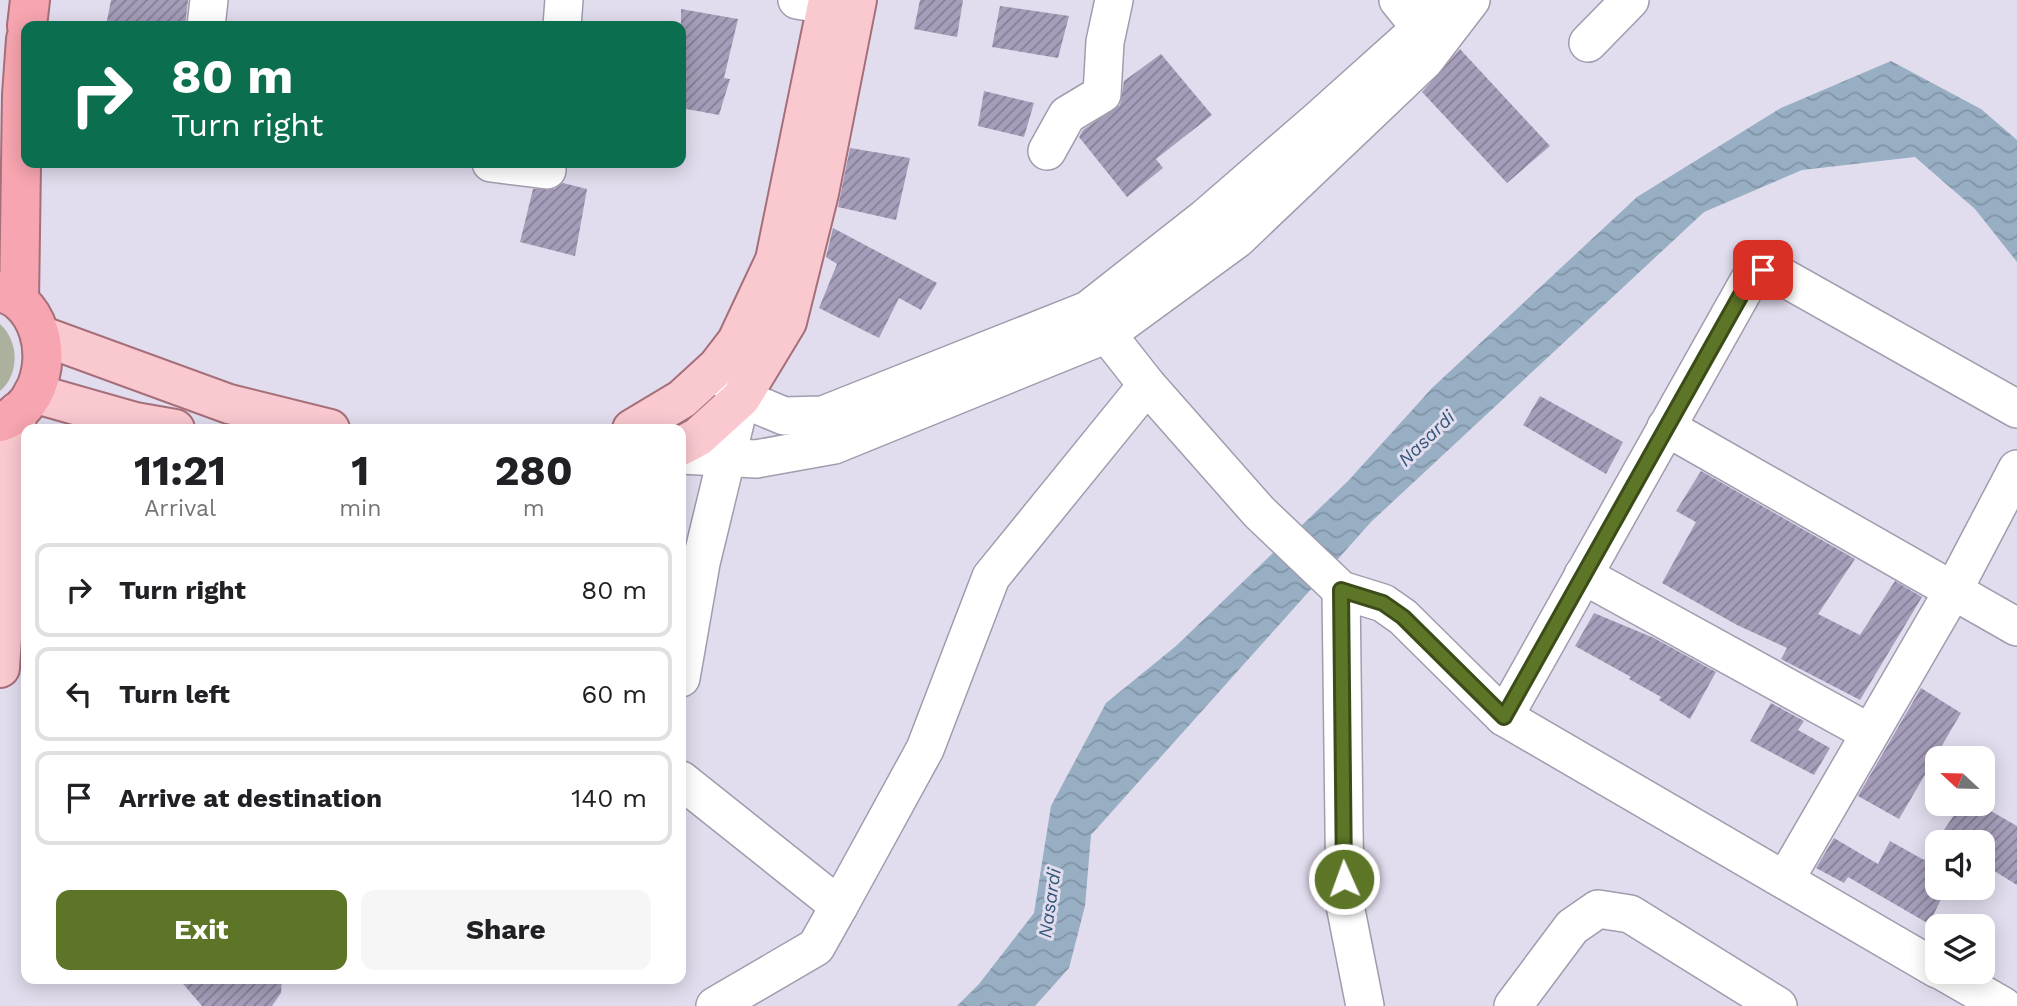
<!DOCTYPE html>
<html lang="en">
<head>
<meta charset="utf-8">
<style>
	:root { --surface:#fff; --page:#f6f6f6; --text:#202124; --muted:#757577; --line:#e0e0e0; --accent:#5c7527 }
	body { margin:0; font-family:"Work Sans",sans-serif; background:var(--page); color:var(--text); height:100vh; display:flex; flex-direction:column; font-size:26px; white-space:nowrap }
	* { box-sizing:border-box; margin:0 }
	p { font-size:23px; color:var(--muted) }
	.icon { flex:none; width:38px; height:38px; fill:none; stroke:currentColor; stroke-width:2; stroke-linecap:round; stroke-linejoin:round }
	.map { position:relative; flex:1; overflow:hidden }
	.drawer { position:absolute; left:21px; top:424px; width:665px; height:560px; display:flex; flex-direction:column; background:var(--surface); border-radius:14px; box-shadow:0 4px 18px #0003 }
	.drawer>* { flex:none }
	.guide { position:absolute; left:21px; top:21px; width:665px; height:147px; border-radius:14px; box-shadow:0 4px 18px #0003; background:#0b6e4f; color:#fff; overflow:hidden }
	.needle { width:46px; rotate:292deg }
	.fabs { position:absolute; left:1925px; top:746px; display:grid; gap:14px }
	.fabs a { display:grid; place-items:center; width:70px; height:70px; border-radius:14px; background:var(--surface); box-shadow:0 4px 18px #0003; font-size:35px }
	.pin { position:absolute; display:grid; place-items:center; width:60px; height:60px; color:#fff; margin:-30px; border-radius:14px; box-shadow:0 4px 10px #0006 }
	.me { position:absolute; width:77px; margin:-38px; rotate:358deg; stroke-linejoin:round; filter:drop-shadow(0 0 5px #0008) }
	.turn { display:flex; align-items:center; gap:24px; height:147px; padding:0 35px; font-size:32px }
	.turn .icon { width:91px; height:91px; stroke-width:2.5 }
	.turn b { display:block; font-size:49px; line-height:60px }
	.eta { display:flex; justify-content:space-evenly; align-items:center; height:119px; text-align:center }
	.eta b { font-size:42px; font-weight:700; line-height:49px }
	.cta { display:flex; gap:14px; margin-top:auto; padding:14px 35px }
	.cta a { flex:1; height:80px; border-radius:14px; background:var(--accent); color:#fff; font-size:28px; font-weight:700; line-height:80px; text-align:center }
	.cta a+a { background:var(--page); color:var(--text) }
	ul { padding:0; list-style:none }
	li { display:flex; align-items:center; gap:21px; height:94px; margin:0 14px 10px; padding:0 21px; border:4px solid var(--line); border-radius:14px }
	li div { flex:1 }
	li b { display:block; font-size:26px }
	li em { font-style:normal }
	.map>svg:first-child { display:block }
	.grass { fill:#acb19e }
	.water { fill:url(#water-waves) }
	.building { fill:url(#building-hatch) }
	.lines { fill:none; stroke-linecap:round; stroke-linejoin:round }
	.minor-casing { stroke:#a19cad; stroke-width:40 }
	.major-casing { stroke:#a56f79; stroke-width:42 }
	.highway-casing { stroke:#a56f79; stroke-width:42 }
	.minor { stroke:#fff; stroke-width:37 }
	.major { stroke:#fac9d0; stroke-width:38 }
	.highway { stroke:#f7a5b0; stroke-width:38 }
	.route-casing { stroke:#3c4c19; stroke-width:18 }
	.route { stroke:#5c7527; stroke-width:12 }
	.labels { text-anchor:middle; stroke-width:6; stroke-linejoin:round; paint-order:stroke }
	.water-label { font-size:19px; font-style:italic; fill:#315678; stroke:#e2ddee }
</style>
</head>
<body>
<div class="map">
<svg width="2017" height="1006" viewBox="0 0 2017 1006">
	<defs>
		<pattern id="water-waves" width="16" height="10" patternUnits="userSpaceOnUse" patternTransform="scale(1.75)"><rect width="16" height="10" fill="#97aec3"/><path d="M0 5q4-4 8 0t8 0" fill="none" stroke="#8194a6"/></pattern>
		<pattern id="building-hatch" width="6" height="6" patternUnits="userSpaceOnUse" patternTransform="scale(1.75)"><rect width="6" height="6" fill="#a59db9"/><path d="M-1 1l2-2M0 6l6-6M5 7l2-2" fill="none" stroke="#857e95"/></pattern>
	</defs>
	<rect width="100%" height="100%" fill="#e2ddee"/>
	<path class="grass" d="M0,324C19,341 20,374 0,391Z"/>
	<path class="water" d="M1891,61L1981,109L2017,140V262L1975,209L1915,157L1802,170L1704,212L1371,522L1091,835L1085,906L1069,968L1035,1006H957L979,984L1034,913L1051,806L1106,703L1176,646L1349,480L1432,388L1637,197L1781,108Z"/>
	<g class="building">
		<path d="M111,0H188L185,26H106Z"/>
		<path d="M920,0H963L957,37L914,29Z"/>
		<path d="M1000,6L1069,16L1058,58L992,47Z"/>
		<path d="M681,9L738,19L724,78L730,79L719,115L681,108Z"/>
		<path d="M1460,49L1550,146L1507,183L1422,92Z"/>
		<path d="M1161,54L1212,115L1156,159L1163,168L1127,197L1079,137L1083,130L1120,105L1124,81Z"/>
		<path d="M984,91L1034,103L1024,137L978,126Z"/>
		<path d="M850,148L910,158L896,220L838,207Z"/>
		<path d="M563,183L587,189L575,256L520,242L533,189H555Z"/>
		<path d="M833,228L937,283L921,310L899,298L879,338L819,308L837,264L826,257Z"/>
		<path d="M1540,396L1623,442L1606,474L1523,425Z"/>
		<path d="M1701,471L1855,559L1818,614L1860,635L1895,581L1922,597L1860,700L1781,659L1787,648L1737,625L1662,583L1696,522L1676,511Z"/>
		<path d="M1594,613L1654,638L1716,672L1690,719L1659,700L1661,697L1629,679L1631,677L1575,646Z"/>
		<path d="M1921,688L1961,713L1899,819L1858,796Z"/>
		<path d="M1771,703L1804,721L1798,730L1830,748L1814,775L1750,741Z"/>
		<path d="M1962,803H1977L2017,826V885L1983,864V842H1937V887H1947L1929,924L1848,877L1844,883L1816,868L1834,838L1878,864L1890,841L1924,860Z"/>
		<path d="M178,978H282L281,993L272,1006H202Z"/>
	</g>
	<g class="lines">
		<defs>
			<g id="minor">
				<path d="M797,0L827,5"/>
				<path d="M1398,0L1435,46"/>
				<path d="M206,26L209,0"/>
				<path d="M562,26L564,0"/>
				<path d="M1588,43L1630,0"/>
				<path d="M1047,151L1067,115L1102,94L1105,42L1114,0"/>
				<path d="M491,163L547,170V163"/>
				<path d="M1088,310L1147,385L1259,512L1341,590L1383,603L1403,617L1504,717L1937,969"/>
				<path d="M723,375L741,398L784,416L823,415L1088,310L1205,218L1317,121L1422,27L1441,0"/>
				<path d="M1666,427L2017,627"/>
				<path d="M681,455L756,459L834,445L1107,334L1237,239L1425,60L1471,0"/>
				<path d="M1583,575L1870,733"/>
				<path d="M1341,590L1345,905L1365,1006"/>
				<path d="M681,678L701,563L741,398"/>
				<path d="M1504,717L1751,277L1763,270L1772,271L2017,409"/>
				<path d="M681,780L839,906L925,749L991,577L1147,385"/>
				<path d="M1785,880L1954,589L2017,469"/>
				<path d="M1942,971L2003,1006"/>
				<path d="M715,1006L816,947L839,906"/>
				<path d="M1513,1006L1572,927L1598,909L1630,914L1778,1006"/>
			</g>
			<g id="major">
				<path d="M40,335L229,404L330,429"/>
				<path d="M33,393L135,422L175,429"/>
				<path d="M632,429L682,399L717,367L737,341L775,260L828,0"/>
				<path d="M681,446L698,437L741,398L787,322L819,193L857,0"/>
				<path d="M0,668L17,412"/>
			</g>
			<g id="highway">
				<path d="M27,26L30,0"/>
				<path d="M0,291C6,294 15,297 20,302C56,334 48,406 0,422"/>
				<path d="M19,301L22,95L26,39"/>
			</g>
		</defs>
		<use href="#minor" class="minor-casing"/>
		<use href="#major" class="major-casing"/>
		<use href="#highway" class="highway-casing"/>
		<use href="#minor" class="minor"/>
		<use href="#major" class="major"/>
		<use href="#highway" class="highway"/>
	</g>
	<g class="lines">
		<defs>
			<path id="route" d="M1344,879L1341,590L1383,603L1403,617L1504,717L1751,277L1763,270"/>
		</defs>
		<use href="#route" class="route-casing"/>
		<use href="#route" class="route"/>
	</g>
	<g class="labels">
		<g class="water-label">
			<text transform="translate(1426 438) rotate(-44)" y="7">Nasardi</text>
			<text transform="translate(1049 903) rotate(-82)" y="7">Nasardi</text>
		</g>
	</g>
</svg>
<div class="fabs">
<a><svg class="needle" viewBox="-14 -14 28 28"><path d="M0-13l5 13h-10z" fill="#e53935"/><path d="M0 13l5-13h-10z" fill="#757577"/></svg></a>
<a><svg class="icon" aria-label="sound" viewBox="0 0 24 24"><path d="M4 9h4l5-4v14l-5-4H4zM17 9q2 3 0 6"/></svg></a>
<a><svg class="icon" aria-label="layers" viewBox="0 0 24 24"><path d="M12 4l9 5-9 5-9-5zM3 14l9 5 9-5"/></svg></a>
</div>
<div class="pin" style="left:1763px;top:270px;background:#d93025"><svg class="icon" aria-label="arrive" viewBox="0 0 24 24"><path d="M6 21V4h12l-3 4 3 4H6"/></svg></div>
<svg class="me" style="left:1344px;top:879px" viewBox="-20 -20 40 40"><circle r="17" fill="#5c7527" stroke="#fff" stroke-width="3"/><path d="M0-11L8 9 0 5-8 9z" fill="#fff"/></svg>
<div class="guide">
<div class="turn"><svg class="icon" aria-label="right" viewBox="0 0 24 24"><path d="M7 20v-9h11M14 6l5 5-5 5"/></svg><div><b>80 m</b>Turn right</div></div>
</div>
<section class="drawer">
<div class="eta">
<div><b>11:21</b><p>Arrival</p></div>
<div><b>1</b><p>min</p></div>
<div><b>280</b><p>m</p></div>
</div>
<ul>
<li><svg class="icon" aria-label="right" viewBox="0 0 24 24"><path d="M7 20v-9h11M14 6l5 5-5 5"/></svg><div><b>Turn right</b></div><em>80 m</em></li>
<li><svg class="icon" aria-label="left" viewBox="0 0 24 24"><path d="M17 20v-9H6M10 6l-5 5 5 5"/></svg><div><b>Turn left</b></div><em>60 m</em></li>
<li><svg class="icon" aria-label="arrive" viewBox="0 0 24 24"><path d="M6 21V4h12l-3 4 3 4H6"/></svg><div><b>Arrive at destination</b></div><em>140 m</em></li>
</ul>
<div class="cta"><a>Exit</a><a>Share</a></div>
</section>
</div>
</body>
</html>
